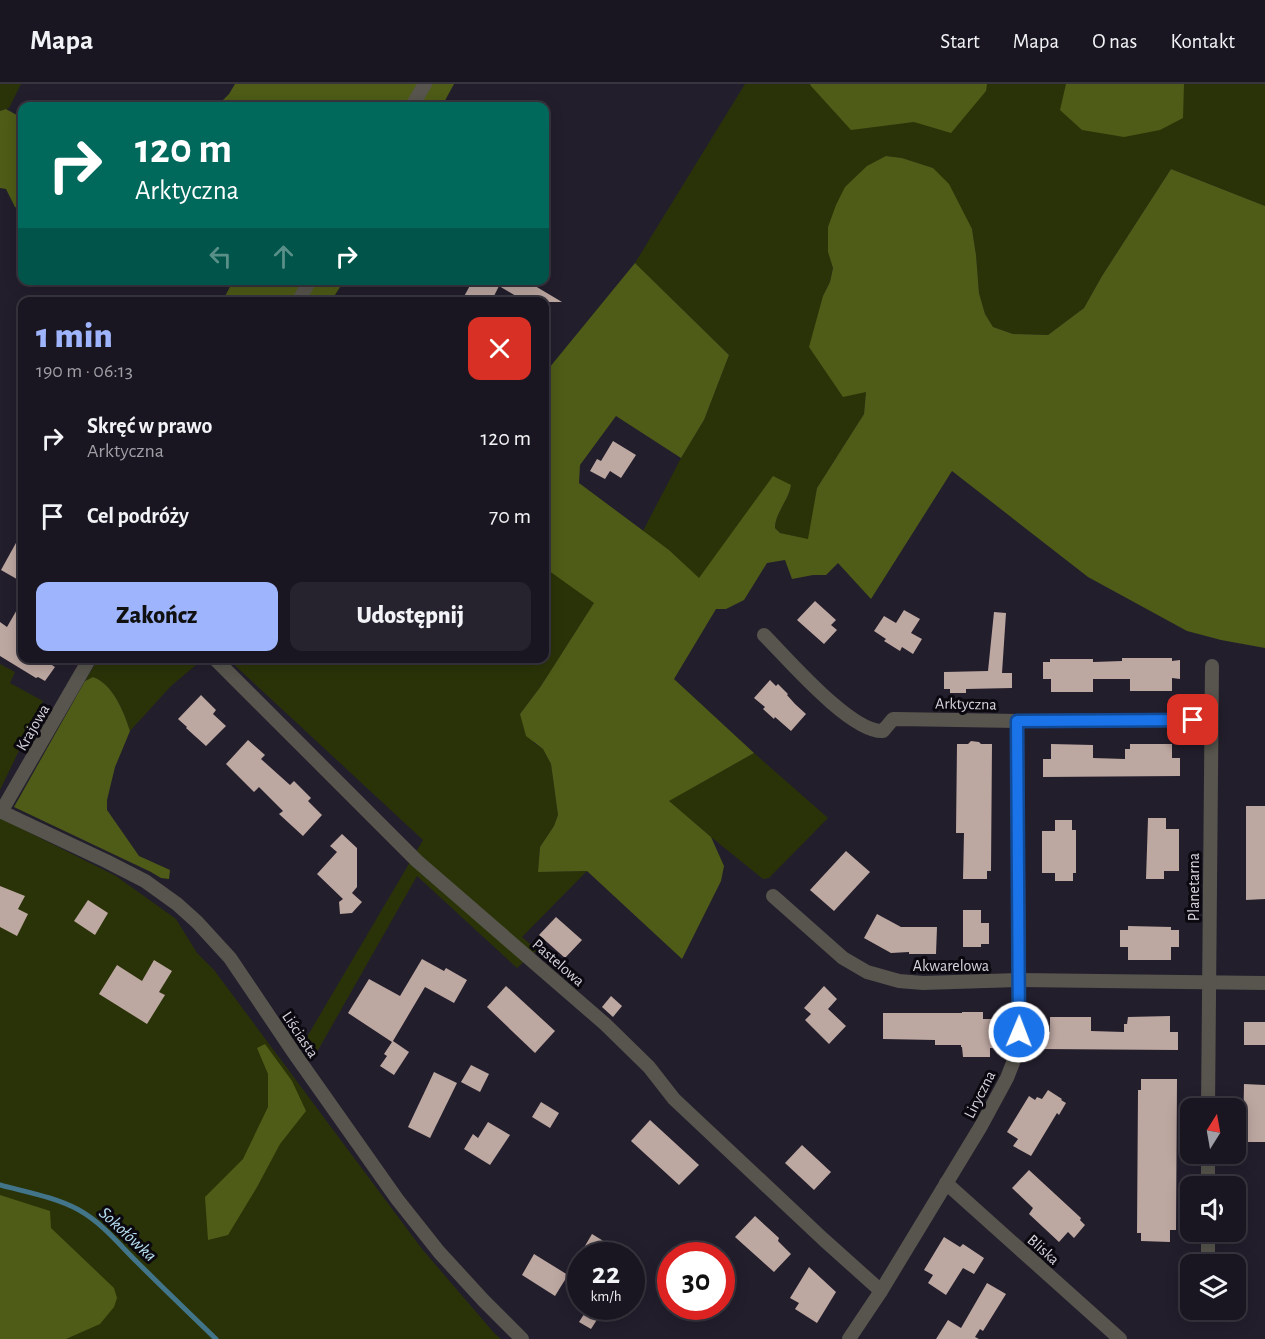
<!DOCTYPE html>
<html lang="pl">
<head>
<meta charset="utf-8">
<style>
	:root { --surface:#1a1621; --page:#27232e; --text:#f1f3f6; --muted:#9f9fa5; --line:#38353f; --accent:#9eb4fd }
	body { margin:0; font-family:"Alegreya Sans",sans-serif; background:var(--page); color:var(--text); height:100vh; display:flex; flex-direction:column; font-size:22px; white-space:nowrap }
	* { box-sizing:border-box; margin:0 }
	p { font-size:20px; color:var(--muted) }
	.icon { flex:none; width:33px; height:33px; fill:none; stroke:currentColor; stroke-width:2; stroke-linecap:round; stroke-linejoin:round }
	.map { position:relative; flex:1; overflow:hidden }
	.panel { position:absolute; left:18px; top:213px; width:531px; height:366px; display:flex; flex-direction:column; background:var(--surface); border-radius:12px; box-shadow:0 3px 15px #0003,0 0 0 2px var(--line) }
	.panel>* { flex:none }
	.banner { position:absolute; left:18px; top:18px; width:531px; height:183px; border-radius:12px; box-shadow:0 3px 15px #0003,0 0 0 2px var(--line); background:#00695c; color:#fff; overflow:hidden }
	.needle { width:39px; rotate:11deg }
	.tools { position:absolute; left:1180px; top:1014px; display:grid; gap:12px }
	.tools a { display:grid; place-items:center; width:66px; height:66px; border-radius:12px; background:var(--surface); box-shadow:0 3px 15px #0003,0 0 0 2px var(--line); font-size:30px }
	.speed { position:absolute; left:567px; top:1158px; display:flex; gap:12px; font-size:30px; font-weight:700; text-align:center }
	.speed>* { display:grid; place-content:center; width:78px; height:78px; border-radius:50%; background:var(--surface); box-shadow:0 3px 15px #0003,0 0 0 2px var(--line); line-height:1 }
	.speed small { font-size:15px; font-weight:400 }
	.speed .limit { border:9px solid #d22; background:#fff; color:#111 }
	.pin { position:absolute; display:grid; place-items:center; width:51px; height:51px; color:#fff; margin:-26px; border-radius:12px; box-shadow:0 3px 9px #0006 }
	.me { position:absolute; width:66px; margin:-33px; rotate:1deg; stroke-linejoin:round; filter:drop-shadow(0 0 4px #0008) }
	.turn { display:flex; align-items:center; gap:21px; height:126px; padding:0 18px; font-size:27px }
	.turn .icon { width:78px; height:78px; stroke-width:2.5 }
	.turn b { display:block; font-size:42px; line-height:51px }
	.lanes { display:flex; align-items:center; height:57px; padding:0 18px; background:#0003; justify-content:center; gap:30px; direction:ltr }
	.lanes .off { opacity:.35 }
	.round { display:grid; place-items:center; flex:none; width:63px; height:63px; border-radius:12px; background:var(--page) }
	.summary { display:flex; align-items:center; justify-content:space-between; height:102px; padding:0 18px }
	h1 { font-size:36px; font-weight:800; line-height:45px; color:var(--accent) }
	.action { display:flex; gap:12px; margin-top:auto; padding:12px 18px }
	.action a { flex:1; height:69px; border-radius:12px; background:var(--accent); color:#111; font-size:24px; font-weight:800; line-height:69px; text-align:center }
	.action a+a { background:var(--page); color:var(--text) }
	ul { padding:0; list-style:none }
	li { display:flex; align-items:center; gap:18px; height:78px; padding:0 18px }
	li div { flex:1 }
	li b { display:block; font-size:22px }
	li em { font-style:normal }
	header { display:flex; align-items:center; gap:36px; box-sizing:border-box; height:84px; padding:0 30px; background:var(--surface); border-bottom:2px solid var(--line) }
	header strong { font-size:28px }
	nav { display:flex; gap:33px; margin-inline-start:auto; font-size:21px }
	.map>svg:first-child { display:block }
	.green { fill:#2a3308 }
	.forest { fill:#4e5c17 }
	.lines { fill:none; stroke-linecap:round; stroke-linejoin:round }
	.stream { stroke:#427589; stroke-width:5 }
	.building { fill:#bda7a1 }
	.street { stroke:#57554d; stroke-width:14 }
	.route-casing { stroke:#114b97; stroke-width:15 }
	.route { stroke:#1a73e8; stroke-width:10 }
	.labels { text-anchor:middle; stroke-width:6; stroke-linejoin:round; paint-order:stroke }
	.street-label { font-size:16px; fill:#d7d4de; stroke:#0b090f }
	.water-label { font-size:18px; font-style:italic; fill:#b9e1f4; stroke:#0b090f }
</style>
</head>
<body>
<header>
<strong>Mapa</strong>
<nav><a>Start</a><a>Mapa</a><a>O nas</a><a>Kontakt</a></nav>
</header>
<div class="map">
<svg width="1265" height="1255" viewBox="0 0 1265 1255">
	<rect width="100%" height="100%" fill="#231e2c"/>
	<g class="green">
		<path d="M0,0H21L9,24L0,27Z"/>
		<path d="M745,0H1265V122L1171,85L1102,192L1084,224L1048,251L1013,250L993,243L985,230L979,209L976,171L972,145L933,84L902,74L886,72L828,168L833,183L830,198L823,213L866,308L864,330L817,404L809,456L780,449L775,444C775,429 789,416 791,401L706,486L699,495L669,466L643,447L681,374L704,336L729,271L635,179Z"/>
		<path d="M545,484L595,518L541,602L520,630L534,659L543,665L551,680L558,731L554,742L540,763L538,788L587,787L522,853L537,866L517,884L417,792L313,975L304,958L423,756L228,575L544,574Z"/>
		<path d="M98,575H190L196,581L171,602L130,647C124,628 113,600 93,593L85,597Z"/>
		<path d="M0,580L15,588L10,599L43,617L0,706Z"/>
		<path d="M754,669L828,734L769,794L763,795L711,753L668,717Z"/>
		<path d="M0,734L116,792L176,835L197,869L214,886L422,1165L495,1250L501,1255H0Z"/>
	</g>
	<g class="forest">
		<path d="M235,0H422L409,22H217L229,10Z"/>
		<path d="M429,0H454L442,22H416Z"/>
		<path d="M810,0H987L986,7L951,49L914,38L851,46L811,2Z"/>
		<path d="M1066,0H1184L1183,34L1160,46L1124,53L1082,46L1060,26Z"/>
		<path d="M6,25L22,34V128L15,123L6,105L0,104V27Z"/>
		<path d="M886,72L902,74L933,84L949,100L972,145L976,171L979,209L985,230L993,243L1013,250L1048,251L1084,224L1102,192L1171,85L1265,122V564L1221,556L1187,547L1088,493L952,387L871,515L838,479L826,491H813L792,495L785,476L767,479L744,516L726,525H716L674,595L754,669L669,717L711,753L724,782L721,797L682,875L587,787L538,788L540,763L554,742L558,731L551,680L543,665L526,652L520,630L541,602L594,519L545,484V289L635,179L729,271L704,336L681,374L616,332L580,381L579,399L669,466L699,494L773,392L791,401C789,416 775,429 775,444L780,449L808,455L817,404L864,330L866,308L843,313L809,263L823,212L830,198L833,184L828,168V143L836,121L845,103L867,82Z"/>
		<path d="M233,197H306L294,217L222,218Z"/>
		<path d="M314,197H344L331,217L302,218Z"/>
		<path d="M93,593C113,600 124,628 130,647L115,683L107,716V726L139,772L170,786L169,795L161,794L151,788L14,723L85,597Z"/>
		<path d="M265,960L292,997L306,1027L280,1060L257,1103L228,1151L208,1156L205,1113L243,1075L268,1023V990L257,964Z"/>
		<path d="M0,1111L50,1127L51,1144L114,1204L117,1214L114,1223L100,1240L66,1255H0Z"/>
	</g>
	<g class="lines">
		<path class="stream" d="M0,1101C26,1108 55,1113 79,1126C102,1139 118,1159 137,1178C163,1204 189,1229 216,1255"/>
	</g>
	<g class="building">
		<path d="M473,196H525L562,218H526L499,202L491,218H461Z"/>
		<path d="M613,357L636,371L621,394L610,387L605,395L590,387L597,375L601,377Z"/>
		<path d="M22,448V498L1,486Z"/>
		<path d="M22,517V574H41L55,583L45,597L38,593L36,594L0,572V538L7,543Z"/>
		<path d="M815,517L836,536L831,541L837,546L824,560L797,536Z"/>
		<path d="M904,526L920,535L911,549L922,555L913,570L902,563L900,567L884,557L886,555L874,547L884,532L896,539Z"/>
		<path d="M994,528L1006,529L1002,589H1012V604L966,605V609H950V605H944V588L988,587Z"/>
		<path d="M1122,574H1172V577L1180,576V595L1172,594V607H1130V595H1093V608H1051V595H1043V578H1050V575H1093V578L1122,577Z"/>
		<path d="M770,596L776,602L778,600L788,610L787,611L795,620L806,630L791,647L775,633L774,635L763,625L765,623L754,614Z"/>
		<path d="M201,611L216,626L213,630L226,642L206,662L186,644L187,643L178,635Z"/>
		<path d="M248,656L265,671L261,675L290,701L294,697L311,714L308,717L322,731L303,752L279,730L283,727L259,703L254,708L226,680Z"/>
		<path d="M971,657L979,658L981,660H992L991,787H987V795H963L964,749H956L957,660H968Z"/>
		<path d="M1051,660L1093,661V674L1125,675V665H1130V660H1172V674H1180V692L1043,693V675H1051Z"/>
		<path d="M1246,722H1265V815L1246,816Z"/>
		<path d="M1148,734H1166V745H1179V787H1164V795H1146Z"/>
		<path d="M1055,736H1072V746H1076V789H1073V797H1055V789H1042V747H1055Z"/>
		<path d="M342,750L357,764V803L352,809L362,818L352,829L340,830L339,818L343,815L317,790L337,768L330,762Z"/>
		<path d="M846,767L870,788L834,827L810,806Z"/>
		<path d="M0,802L25,812L18,825L28,830L17,852L0,843Z"/>
		<path d="M88,816L108,829L95,851L74,837Z"/>
		<path d="M963,826H981V839H989V860H981V863H963Z"/>
		<path d="M877,830L901,843H937L936,870H909V868L891,869L864,854Z"/>
		<path d="M556,833L582,856L565,874L539,851Z"/>
		<path d="M1128,842L1171,843V846H1179V863H1171V876H1128V863H1120V846H1128Z"/>
		<path d="M422,875L444,887L446,884L467,896L454,919L425,903L393,957L409,968L394,991L380,982L387,972L384,970L392,958L348,929L369,895L400,912Z"/>
		<path d="M154,876L172,887L159,908L165,911L147,940L99,910L117,881L142,897Z"/>
		<path d="M506,902L555,947L535,969L487,923Z"/>
		<path d="M824,902L837,915L828,925L846,942L829,960L805,936L811,930L804,924Z"/>
		<path d="M611,912L622,922L613,933L602,923Z"/>
		<path d="M962,928H983V935H993V964H990V973H963L962,963H961V961H935V956L883,955V929H962Z"/>
		<path d="M1170,932V948H1178V966L1041,965V948H1050V933H1091V947L1124,948V940H1127L1128,933Z"/>
		<rect x="1244" y="938" width="21" height="23"/>
		<path d="M471,981L489,990L480,1008L461,998Z"/>
		<path d="M434,988L457,999L430,1054L408,1043Z"/>
		<path d="M1141,995H1177L1176,1146H1170V1158L1141,1157V1149H1137L1138,1006H1141Z"/>
		<path d="M1244,1000L1265,1001V1058H1243Z"/>
		<path d="M1048,1006L1062,1015L1061,1016L1066,1019L1059,1031L1057,1029L1031,1072L1013,1062L1018,1055L1007,1048L1029,1012L1035,1016L1037,1013L1042,1015Z"/>
		<path d="M541,1018L559,1029L550,1044L532,1033Z"/>
		<path d="M650,1036L699,1081L679,1101L631,1057Z"/>
		<path d="M488,1038L510,1051L490,1081L464,1065L473,1050L478,1054Z"/>
		<path d="M802,1061L831,1088L814,1106L785,1079Z"/>
		<path d="M1029,1086L1081,1134L1080,1136L1085,1141L1074,1154L1068,1148L1059,1158L1029,1130L1033,1124L1012,1104Z"/>
		<path d="M755,1132L779,1154L778,1157L791,1170L774,1188L735,1153Z"/>
		<path d="M592,1150L605,1158L628,1172H579Z"/>
		<path d="M944,1153L960,1163L963,1160L984,1174L974,1190L963,1184L946,1211L928,1199L933,1191L924,1186Z"/>
		<path d="M534,1170L568,1191L555,1212L522,1191Z"/>
		<path d="M809,1183L836,1208L817,1239L795,1225L799,1219L790,1214Z"/>
		<path d="M987,1199L1006,1210L983,1247L980,1245L975,1253L979,1255H936L948,1236L961,1244Z"/>
		<path d="M588,1224L600,1231L591,1245L579,1238Z"/>
	</g>
	<g class="lines">
		<g class="street">
			<path d="M412,22L425,0"/>
			<path d="M298,218L310,196"/>
			<path d="M764,551C787,574 851,649 883,647L893,635H896L1017,637L1211,636"/>
			<path d="M214,574L417,777L605,940L649,983L674,1015L823,1155L881,1207"/>
			<path d="M0,727L106,777L145,797L177,820L197,838L230,874L294,969L397,1115L439,1168L484,1217L522,1255"/>
			<path d="M1,728L90,574"/>
			<path d="M773,812L843,874L867,888L899,897L923,899L1019,896L1265,899"/>
			<path d="M1208,1024L1212,582"/>
			<path d="M946,1099L1120,1255"/>
			<path d="M1208,1102V1070"/>
			<path d="M1208,1177V1148"/>
			<path d="M849,1255L881,1207L981,1042L1007,994L1014,976L1019,948V928L1017,637"/>
		</g>
	</g>
	<g class="lines">
		<defs>
			<path id="route" d="M1019,948L1017,637L1193,636"/>
		</defs>
		<use href="#route" class="route-casing"/>
		<use href="#route" class="route"/>
	</g>
	<g class="labels">
		<g class="street-label">
			<text transform="translate(966 619) rotate(1)" y="6">Arktyczna</text>
			<text transform="translate(32 643) rotate(-60)" y="6">Krajowa</text>
			<text transform="translate(1193 803) rotate(-90)" y="6">Planetarna</text>
			<text transform="translate(559 878) rotate(41)" y="6">Pastelowa</text>
			<text x="951" y="887">Akwarelowa</text>
			<text transform="translate(301 950) rotate(56)" y="6">Liściasta</text>
			<text transform="translate(979 1010) rotate(-63)" y="6">Liryczna</text>
			<text transform="translate(1044 1165) rotate(42)" y="6">Bliska</text>
		</g>
		<g class="water-label">
			<text transform="translate(128 1150) rotate(43)" y="6">Sokołówka</text>
		</g>
	</g>
</svg>
<div class="tools">
<a><svg class="needle" viewBox="-14 -14 28 28"><path d="M0-13l5 13h-10z" fill="#e53935"/><path d="M0 13l5-13h-10z" fill="#9f9fa5"/></svg></a>
<a><svg class="icon" aria-label="sound" viewBox="0 0 24 24"><path d="M4 9h4l5-4v14l-5-4H4zM17 9q2 3 0 6"/></svg></a>
<a><svg class="icon" aria-label="layers" viewBox="0 0 24 24"><path d="M12 4l9 5-9 5-9-5zM3 14l9 5 9-5"/></svg></a>
</div>
<div class="speed"><div>22<small>km/h</small></div><div class="limit">30</div></div>
<div class="pin" style="left:1193px;top:636px;background:#d93025"><svg class="icon" aria-label="arrive" viewBox="0 0 24 24"><path d="M6 21V4h12l-3 4 3 4H6"/></svg></div>
<svg class="me" style="left:1019px;top:948px" viewBox="-20 -20 40 40"><circle r="17" fill="#1a73e8" stroke="#fff" stroke-width="3"/><path d="M0-11L8 9 0 5-8 9z" fill="#fff"/></svg>
<div class="banner">
<div class="turn"><svg class="icon" aria-label="right" viewBox="0 0 24 24"><path d="M7 20v-9h11M14 6l5 5-5 5"/></svg><div><b>120 m</b>Arktyczna</div></div>
<div class="lanes"><svg class="icon off" aria-label="left" viewBox="0 0 24 24"><path d="M17 20v-9H6M10 6l-5 5 5 5"/></svg><svg class="icon off" aria-label="ahead" viewBox="0 0 24 24"><path d="M12 20V5M6 11l6-6 6 6"/></svg><svg class="icon" aria-label="right" viewBox="0 0 24 24"><path d="M7 20v-9h11M14 6l5 5-5 5"/></svg></div>
</div>
<section class="panel">
<div class="summary"><div><h1>1 min</h1><p>190 m · 06:13</p></div><a class="round" style="background:#d93025;color:#fff"><svg class="icon" aria-label="close" viewBox="0 0 24 24"><path d="M6 6l12 12M18 6L6 18"/></svg></a></div>
<ul>
<li><svg class="icon" aria-label="right" viewBox="0 0 24 24"><path d="M7 20v-9h11M14 6l5 5-5 5"/></svg><div><b>Skręć w prawo</b><p>Arktyczna</p></div><em>120 m</em></li>
<li><svg class="icon" aria-label="arrive" viewBox="0 0 24 24"><path d="M6 21V4h12l-3 4 3 4H6"/></svg><div><b>Cel podróży</b></div><em>70 m</em></li>
</ul>
<div class="action"><a>Zakończ</a><a>Udostępnij</a></div>
</section>
</div>
</body>
</html>
